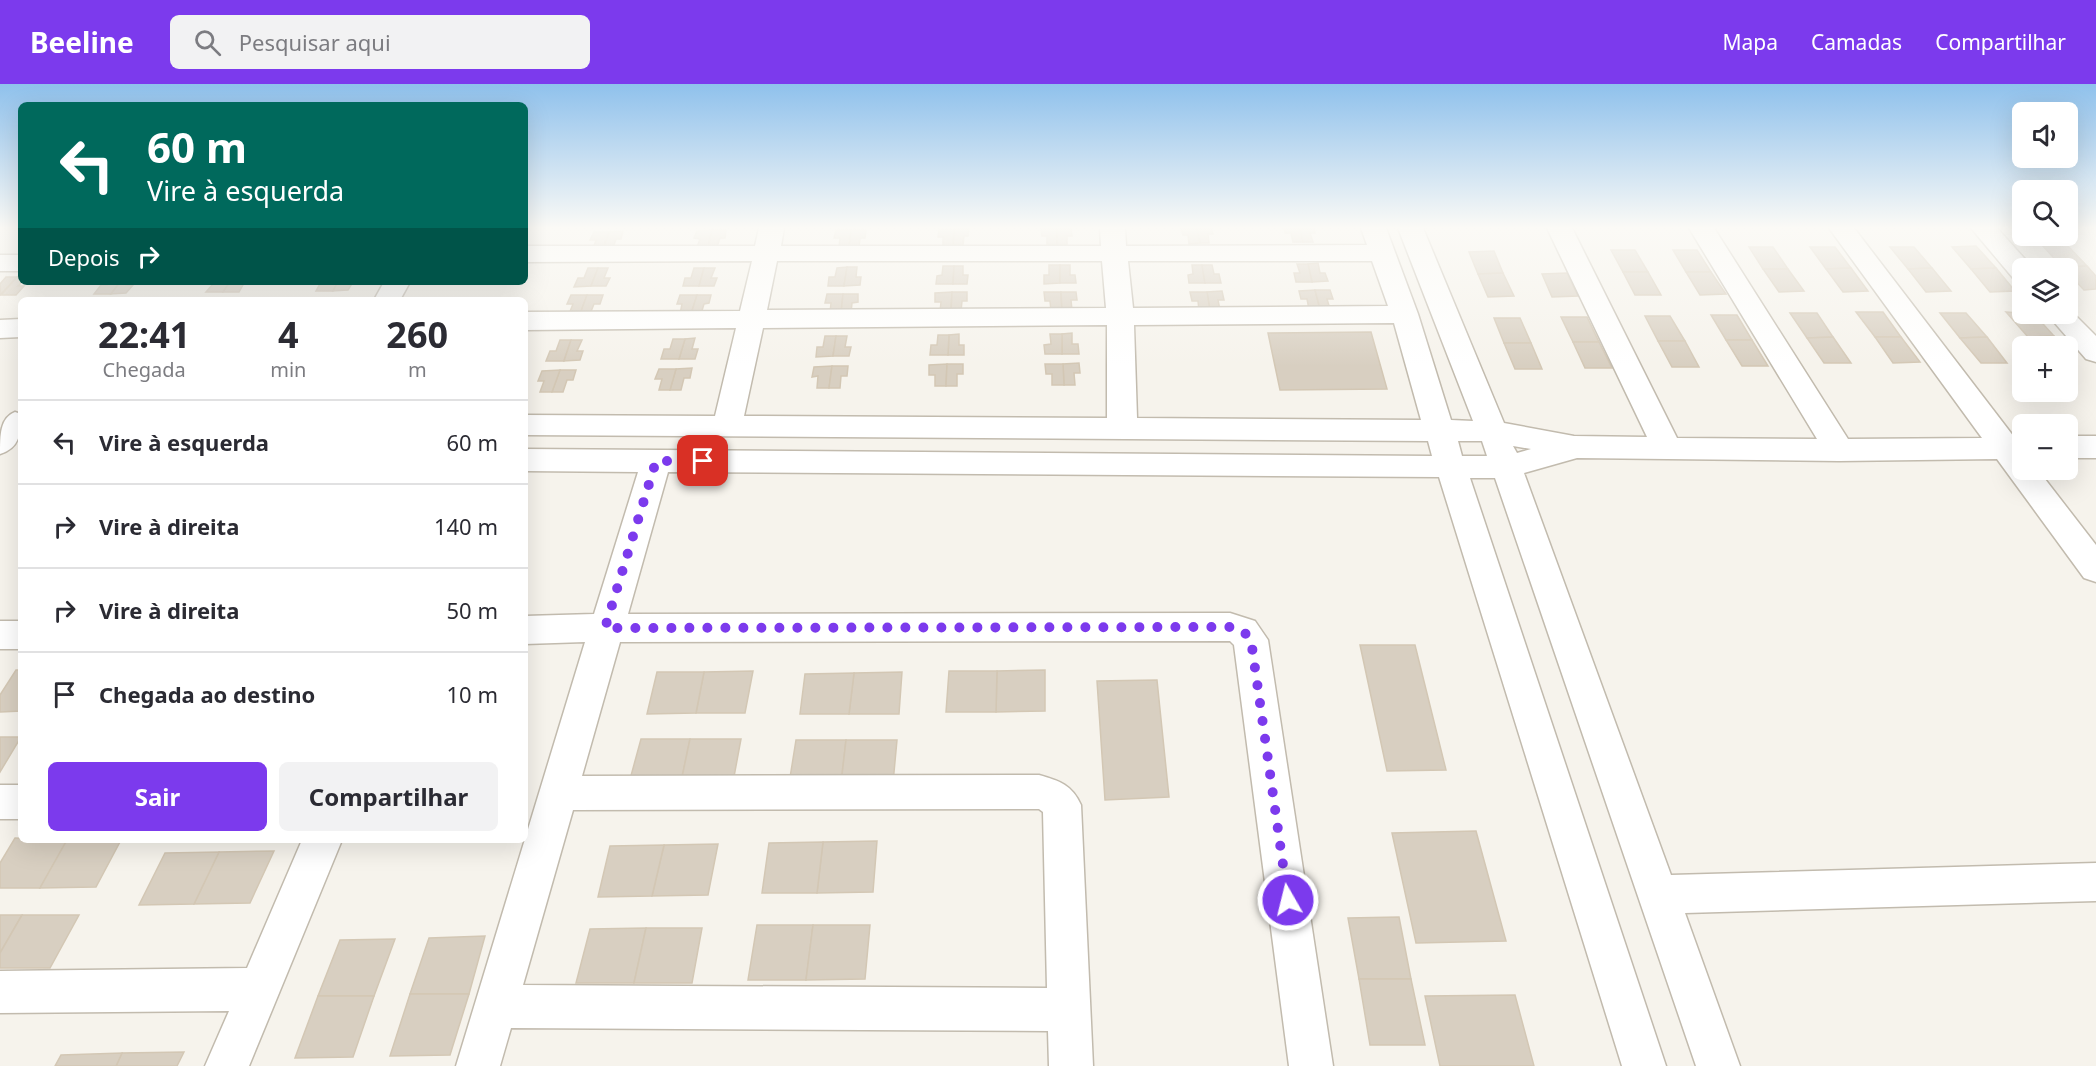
<!DOCTYPE html>
<html lang="pt">
<head>
<meta charset="utf-8">
<style>
	:root { --surface:#fff; --page:#f2f2f3; --text:#2b2b33; --muted:#7c7c81; --line:#e1e1e2; --accent:#7c3aed }
	body { margin:0; font-family:"Noto Sans",sans-serif; background:var(--page); color:var(--text); height:100vh; display:flex; flex-direction:column; font-size:22px; white-space:nowrap }
	* { box-sizing:border-box; margin:0 }
	p { font-size:20px; color:var(--muted) }
	.icon { flex:none; width:33px; height:33px; fill:none; stroke:currentColor; stroke-width:2; stroke-linecap:round; stroke-linejoin:round }
	.map { position:relative; flex:1; overflow:hidden }
	.side { position:absolute; left:18px; top:213px; width:510px; height:546px; display:flex; flex-direction:column; background:var(--surface); border-radius:9px; box-shadow:0 6px 24px #0002 }
	.side>* { flex:none }
	.hud { position:absolute; left:18px; top:18px; width:510px; height:183px; border-radius:9px; box-shadow:0 6px 24px #0002; background:#00695c; color:#fff; overflow:hidden }
	.buttons { position:absolute; left:2012px; top:18px; display:grid; gap:12px }
	.buttons a { display:grid; place-items:center; width:66px; height:66px; border-radius:9px; background:var(--surface); box-shadow:0 6px 24px #0002; font-size:30px }
	.pin { position:absolute; display:grid; place-items:center; width:51px; height:51px; color:#fff; margin:-26px; border-radius:12px; box-shadow:0 3px 9px #0006 }
	.me { position:absolute; width:66px; margin:-33px; rotate:352deg; stroke-linejoin:round; filter:drop-shadow(0 0 4px #0008) }
	.turn { display:flex; align-items:center; gap:21px; height:126px; padding:0 30px; font-size:27px }
	.turn .icon { width:78px; height:78px; stroke-width:2.5 }
	.turn b { display:block; font-size:42px; line-height:51px }
	.then { display:flex; align-items:center; height:57px; padding:0 30px; background:#0003; gap:12px; font-size:22px }
	.eta { display:flex; justify-content:space-evenly; align-items:center; height:102px; text-align:center }
	.eta b { font-size:36px; font-weight:700; line-height:42px }
	.action { display:flex; gap:12px; margin-top:auto; padding:12px 30px }
	.action a { flex:1; height:69px; border-radius:9px; background:var(--accent); color:#fff; font-size:24px; font-weight:700; line-height:69px; text-align:center }
	.action a+a { background:var(--page); color:var(--text) }
	ul { padding:0; list-style:none }
	li { display:flex; align-items:center; gap:18px; height:84px; padding:0 30px; border-top:2px solid var(--line) }
	li div { flex:1 }
	li b { display:block; font-size:22px }
	li em { font-style:normal }
	header { display:flex; align-items:center; gap:36px; box-sizing:border-box; height:84px; padding:0 30px; background:var(--accent); color:#fff }
	header strong { font-size:28px }
	nav { display:flex; gap:33px; margin-inline-start:auto; font-size:21px }
	.search { width:420px; height:54px; background:var(--page); display:flex; align-items:center; gap:15px; box-sizing:border-box; padding:0 21px; border-radius:9px; color:var(--muted); font-size:22px }
	.map>svg:first-child { display:block }
	.building { fill:#d8cfc1; stroke:#d3c7b4; stroke-width:1.5 }
	.lines { fill:none; stroke-linecap:round; stroke-linejoin:round }
	.minor-casing { stroke:#c2bbae; stroke-width:3 }
	.minor { fill:#fff; fill-rule:evenodd }
	.route { stroke:#7c3aed; stroke-width:10; stroke-dasharray:0 18 }
</style>
</head>
<body>
<header>
<strong>Beeline</strong>
<div class="search"><svg class="icon" aria-label="search" viewBox="0 0 24 24"><circle cx="10" cy="10" r="6"/><path d="M15 15l6 6"/></svg>Pesquisar aqui</div>
<nav><a>Mapa</a><a>Camadas</a><a>Compartilhar</a></nav>
</header>
<div class="map">
<svg width="2096" height="982" viewBox="0 0 2096 982">
	<rect width="100%" height="100%" fill="#f6f3ec"/>
	<g class="building">
		<path d="M969,144L968,152H964L963,161H953L954,145Z"/>
		<path d="M1041,144H1057V161H1047V152H1042Z"/>
		<path d="M1057,144H1071L1072,152H1067V161H1057Z"/>
		<path d="M1181,144H1197L1200,159L1189,160L1188,151H1183Z"/>
		<path d="M1197,144H1211L1213,150H1208L1209,159H1200Z"/>
		<path d="M1284,144H1300L1303,158H1293L1291,149H1285Z"/>
		<path d="M1300,144H1314L1315,149H1310L1313,158H1303Z"/>
		<path d="M939,145H954L953,161L943,162V153H938Z"/>
		<path d="M712,146L708,163H697L700,155L694,154L697,147Z"/>
		<path d="M712,146H726L725,154H720L717,163H708Z"/>
		<path d="M836,146H851L849,163H839L840,154H834Z"/>
		<path d="M851,146H866L865,154H860L859,163H849Z"/>
		<path d="M623,147L621,155H616L613,164H603L609,148Z"/>
		<path d="M594,148H609L603,164L593,165L596,156H590Z"/>
		<path d="M2066,160L2087,182L2062,183L2042,161Z"/>
		<path d="M1976,162L1996,184L1971,185L1952,163Z"/>
		<path d="M1749,163H1773L1788,185H1763Z"/>
		<path d="M1810,163H1835L1851,184L1826,185Z"/>
		<path d="M1890,163H1914L1932,184L1908,185Z"/>
		<path d="M1611,166H1635L1648,188H1623Z"/>
		<path d="M1673,166H1697L1711,188H1686Z"/>
		<path d="M1494,167L1503,189L1478,190L1469,168Z"/>
		<path d="M1318,179L1320,189H1325L1328,197L1312,198L1308,180Z"/>
		<path d="M1297,180H1308L1312,198H1296L1294,189H1300Z"/>
		<path d="M1049,181H1060V199L1044,200V191H1049Z"/>
		<path d="M1060,181H1070V191H1075L1076,199H1060Z"/>
		<path d="M1192,181H1202L1205,199H1189L1188,191L1193,190Z"/>
		<path d="M1202,181H1212L1214,190H1219L1221,199H1205Z"/>
		<path d="M943,182H954L953,200H936L937,192L942,191Z"/>
		<path d="M954,182H963V191H968L967,200H953Z"/>
		<path d="M2087,182L2096,192V205L2084,206L2067,188V184L2062,183Z"/>
		<path d="M847,183L844,202H828L829,193H835L837,184Z"/>
		<path d="M847,183H857L856,193H861L860,201L844,202Z"/>
		<path d="M588,184H598L591,202L574,203L578,194H584Z"/>
		<path d="M598,184H608L604,194H610L606,202H591Z"/>
		<path d="M694,184H704L699,202H683L685,194H691Z"/>
		<path d="M704,184H715L711,194H717L714,202H699Z"/>
		<path d="M1851,184L1868,207L1843,208L1826,185Z"/>
		<path d="M1932,184L1951,207L1926,208L1908,185Z"/>
		<path d="M1996,184L2015,207L1990,208L1971,185Z"/>
		<path d="M1763,185H1788L1804,207L1779,208Z"/>
		<path d="M1623,188H1648L1661,211H1635Z"/>
		<path d="M1686,188H1711L1726,210L1700,211Z"/>
		<path d="M1503,189L1514,212L1488,213L1478,190Z"/>
		<path d="M1567,189L1578,212L1552,213L1542,190Z"/>
		<path d="M6,193H17L0,211V200Z"/>
		<path d="M17,193H21L22,198L18,202H24L16,211H1Z"/>
		<path d="M109,198H120L111,210H94L101,201H107Z"/>
		<path d="M120,198H130L127,201H133L126,209L111,210Z"/>
		<path d="M220,198H230L223,208H206L213,200Z"/>
		<path d="M230,198H240L244,199L239,208H223Z"/>
		<path d="M321,198H338L333,207H316Z"/>
		<path d="M338,198H353L348,206L333,207Z"/>
		<path d="M1315,206L1320,225H1309L1307,215H1301L1299,207Z"/>
		<path d="M1315,206H1330L1333,215H1327L1330,225H1320Z"/>
		<path d="M1222,207L1224,216H1218L1220,226L1210,227L1207,208Z"/>
		<path d="M952,208L951,228H940L941,218H935V209Z"/>
		<path d="M952,208H967V217H962L961,227L951,228Z"/>
		<path d="M1044,208H1061L1062,227H1051L1050,217H1045Z"/>
		<path d="M1061,208H1076L1077,216H1071L1072,226L1062,227Z"/>
		<path d="M1190,208H1207L1210,227H1199L1198,217H1192Z"/>
		<path d="M827,210H843L841,229H830L831,219H825Z"/>
		<path d="M843,210H858V218L852,219L851,229H841Z"/>
		<path d="M571,211H587L580,230H569L573,220H567Z"/>
		<path d="M587,211H603L600,220H594L590,230H580Z"/>
		<path d="M680,211H697L691,230H680L682,220H677Z"/>
		<path d="M697,211H711L709,219L704,220L701,230H691Z"/>
		<path d="M1856,228H1883L1901,253H1875Z"/>
		<path d="M2006,228L2034,230L2054,252L2028,253Z"/>
		<path d="M1790,229H1817L1833,253L1807,254Z"/>
		<path d="M1940,229H1966L1987,253L1960,254Z"/>
		<path d="M1711,231H1737L1752,256H1726Z"/>
		<path d="M1645,232H1670L1685,257H1658Z"/>
		<path d="M1561,233H1587L1599,258H1573Z"/>
		<path d="M1494,234H1520L1531,259H1504Z"/>
		<path d="M1371,248L1387,305L1280,306L1268,249Z"/>
		<path d="M1072,249V260H1078L1079,270H1062V250Z"/>
		<path d="M959,250V261H964V271H948L949,251Z"/>
		<path d="M1050,250H1062V270H1045L1044,261L1051,260Z"/>
		<path d="M938,251H949L948,271H930L931,261H937Z"/>
		<path d="M825,252H836L833,272L816,273L817,263H823Z"/>
		<path d="M836,252H847L845,263H851L849,272H833Z"/>
		<path d="M2054,252L2063,262H2036L2028,253Z"/>
		<path d="M1833,253L1851,279H1824L1807,254Z"/>
		<path d="M1875,253H1901L1920,278L1893,279Z"/>
		<path d="M1987,253L2007,279H1981L1960,254Z"/>
		<path d="M695,254L692,265H698L695,275H679L685,255Z"/>
		<path d="M673,255H685L679,275H661L664,265H670Z"/>
		<path d="M560,256H571L564,277H546L550,267H556Z"/>
		<path d="M571,256H582L577,267H583L580,276L564,277Z"/>
		<path d="M1726,256H1752L1768,282H1742Z"/>
		<path d="M1658,257H1685L1699,283H1672Z"/>
		<path d="M1573,258H1599L1612,284H1585Z"/>
		<path d="M1504,259H1531L1542,285H1515Z"/>
		<path d="M1079,279L1080,289H1074L1075,301H1064L1063,280Z"/>
		<path d="M947,280L946,302H935V291H929V281Z"/>
		<path d="M947,280H963V290H957V302H946Z"/>
		<path d="M1045,280H1063L1064,301H1052V290H1046Z"/>
		<path d="M832,282L829,304H817L818,292L812,293L814,283Z"/>
		<path d="M832,282H848L847,292H841L840,304H829Z"/>
		<path d="M692,284L690,294H684L681,306H670L676,285Z"/>
		<path d="M659,285H676L670,306H659L662,295H655Z"/>
		<path d="M560,286H576L573,296H567L563,308H552Z"/>
		<path d="M560,286L552,308H540L544,297H538L542,287Z"/>
		<path d="M1360,561H1415L1446,686L1387,687Z"/>
		<path d="M16,586H21V627L0,628V611Z"/>
		<path d="M1045,586V627L996,628L997,587Z"/>
		<path d="M753,587L745,629H696L704,588Z"/>
		<path d="M949,587H997L996,628H946Z"/>
		<path d="M657,588H704L696,629L647,630Z"/>
		<path d="M902,588L899,630H849L854,589Z"/>
		<path d="M854,589L849,630H800L805,590Z"/>
		<path d="M1157,596L1169,713L1105,716L1097,597Z"/>
		<path d="M0,653H21L0,688Z"/>
		<path d="M641,655H690L681,698L629,699Z"/>
		<path d="M690,655H741L733,698H681Z"/>
		<path d="M796,656H846L841,700H789Z"/>
		<path d="M846,656H897L893,699L841,700Z"/>
		<path d="M1476,747L1506,857L1416,859L1392,749Z"/>
		<path d="M15,754L67,756L40,804H0V779Z"/>
		<path d="M67,756H121L96,803L40,804Z"/>
		<path d="M877,757L873,808L817,809L823,758Z"/>
		<path d="M823,758L817,809H762L769,759Z"/>
		<path d="M718,760L708,811L652,812L664,761Z"/>
		<path d="M664,761L652,812L598,813L610,762Z"/>
		<path d="M274,767L250,819L194,820L219,768Z"/>
		<path d="M219,768L194,820L139,821L165,769Z"/>
		<path d="M0,831H22L0,869Z"/>
		<path d="M22,831H79L50,884H0V869Z"/>
		<path d="M1399,833L1411,895H1359L1348,834Z"/>
		<path d="M757,841H813L806,896H748Z"/>
		<path d="M813,841H870L865,895L806,896Z"/>
		<path d="M646,844L634,899H576L590,845Z"/>
		<path d="M646,844H702L692,899H634Z"/>
		<path d="M485,852L469,910H410L429,854Z"/>
		<path d="M395,855L374,912H318L340,856Z"/>
		<path d="M1359,895H1411L1425,961H1370Z"/>
		<path d="M410,910H469L450,971L390,972Z"/>
		<path d="M1515,911L1534,982H1440L1425,912Z"/>
		<path d="M318,912H374L353,973L295,974Z"/>
		<path d="M184,968L177,982H116L122,969Z"/>
		<path d="M122,969L116,982H55L61,971Z"/>
	</g>
	<g class="lines">
		<defs>
			<g id="minor">
				<path d="M759,144H784L781,162H1101L1100,144H1125L1126,162L1367,161L1361,144H1386L1418,230L1451,336L1473,337L1398,144H1423L1504,339L1574,352L1647,353L1547,144H1572L1677,354L1817,355L1689,144H1714L1848,355L1982,354L1829,144H1854L2014,353H2022V386H2038L2096,461V498L2084,494L1997,375L1839,377L1577,374L1524,389L1671,791L2096,779V817L1685,829L1740,982H1696L1495,394H1470L1666,982H1622L1439,393L668,388L628,530L1230,529L1255,537L1268,556L1333,982H1289L1234,561L1230,557L620,558L582,692L1039,691C1060,697 1072,701 1081,721L1093,982H1049L1048,947L511,944L500,982H456L585,558L525,560V532L594,530L638,388L525,387V365L1432,372L1428,357L525,351V331L715,332L736,244L525,246V228L740,227L752,177L525,178V162H755ZM777,177H1102L1106,224L767,226ZM1128,177H1372L1388,222L1133,224ZM1394,239L1421,336L1137,334L1134,241ZM1107,241V334L744,332L763,244ZM1458,357H1482L1487,372H1462ZM1513,362L1531,365L1517,369ZM1039,725L1043,728L1047,904L523,901L573,726Z"/>
				<path d="M1971,144H1997L2033,184H2022V196L2013,194Z"/>
				<rect x="0" y="171" width="21" height="16"/>
				<path d="M384,198H410L400,216H374Z"/>
				<path d="M2067,223L2096,252V278L2086,275L2047,230H2067Z"/>
				<path d="M21,235V253L0,254V236Z"/>
				<path d="M15,328L21,330C21,348 20,364 0,370C0,351 0,334 15,328Z"/>
				<rect x="2067" y="352" width="29" height="22"/>
				<rect x="0" y="537" width="21" height="28"/>
				<rect x="0" y="701" width="21" height="34"/>
				<path d="M302,756H342L249,982H205L229,927L0,929V887L247,884Z"/>
			</g>
		</defs>
		<use href="#minor" class="minor-casing"/>
		<use href="#minor" class="minor"/>
	</g>
	<linearGradient id="sky" x2="0" y2="1"><stop stop-color="#8fc1ec"/><stop offset="0.51" stop-color="#fbfaf6"/><stop offset="1" stop-color="#fbfaf6" stop-opacity="0"/></linearGradient>
	<rect width="2096" height="282" fill="url(#sky)"/>
	<g class="lines">
		<path class="route" d="M703,377H656L605,544L1230,543L1243,547L1251,556L1288,816"/>
	</g>
</svg>
<div class="buttons">
<a><svg class="icon" aria-label="sound" viewBox="0 0 24 24"><path d="M4 9h4l5-4v14l-5-4H4zM17 9q2 3 0 6"/></svg></a>
<a><svg class="icon" aria-label="search" viewBox="0 0 24 24"><circle cx="10" cy="10" r="6"/><path d="M15 15l6 6"/></svg></a>
<a><svg class="icon" aria-label="layers" viewBox="0 0 24 24"><path d="M12 4l9 5-9 5-9-5zM3 14l9 5 9-5"/></svg></a>
<a>+</a>
<a>−</a>
</div>
<div class="pin" style="left:703px;top:377px;background:#d93025"><svg class="icon" aria-label="arrive" viewBox="0 0 24 24"><path d="M6 21V4h12l-3 4 3 4H6"/></svg></div>
<svg class="me" style="left:1288px;top:816px" viewBox="-20 -20 40 40"><circle r="17" fill="#7c3aed" stroke="#fff" stroke-width="3"/><path d="M0-11L8 9 0 5-8 9z" fill="#fff"/></svg>
<div class="hud">
<div class="turn"><svg class="icon" aria-label="left" viewBox="0 0 24 24"><path d="M17 20v-9H6M10 6l-5 5 5 5"/></svg><div><b>60 m</b>Vire à esquerda</div></div>
<div class="then">Depois<svg class="icon" aria-label="right" viewBox="0 0 24 24"><path d="M7 20v-9h11M14 6l5 5-5 5"/></svg></div>
</div>
<section class="side">
<div class="eta">
<div><b>22:41</b><p>Chegada</p></div>
<div><b>4</b><p>min</p></div>
<div><b>260</b><p>m</p></div>
</div>
<ul>
<li><svg class="icon" aria-label="left" viewBox="0 0 24 24"><path d="M17 20v-9H6M10 6l-5 5 5 5"/></svg><div><b>Vire à esquerda</b></div><em>60 m</em></li>
<li><svg class="icon" aria-label="right" viewBox="0 0 24 24"><path d="M7 20v-9h11M14 6l5 5-5 5"/></svg><div><b>Vire à direita</b></div><em>140 m</em></li>
<li><svg class="icon" aria-label="right" viewBox="0 0 24 24"><path d="M7 20v-9h11M14 6l5 5-5 5"/></svg><div><b>Vire à direita</b></div><em>50 m</em></li>
<li><svg class="icon" aria-label="arrive" viewBox="0 0 24 24"><path d="M6 21V4h12l-3 4 3 4H6"/></svg><div><b>Chegada ao destino</b></div><em>10 m</em></li>
</ul>
<div class="action"><a>Sair</a><a>Compartilhar</a></div>
</section>
</div>
</body>
</html>
